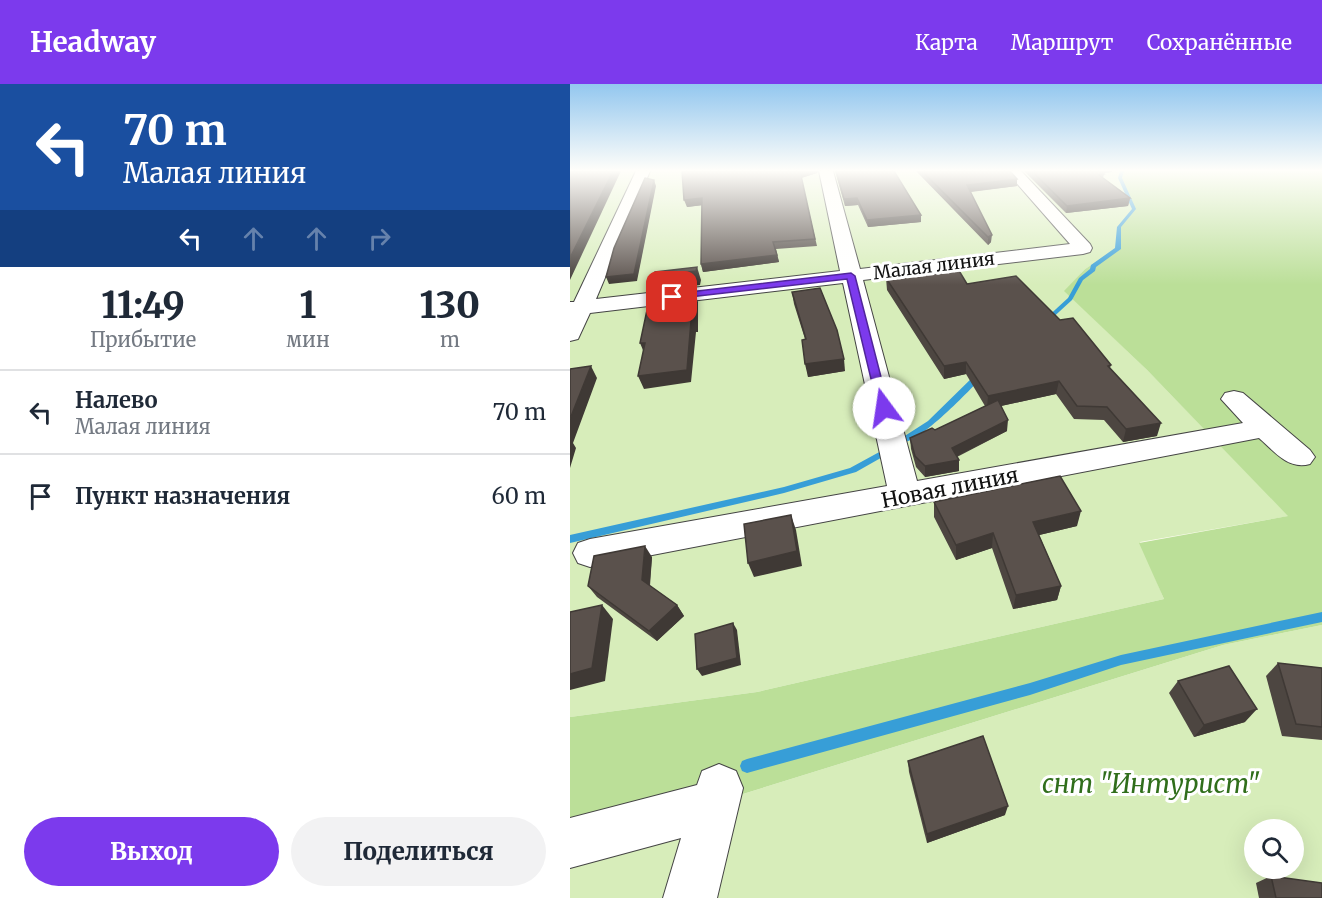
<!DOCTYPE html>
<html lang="ru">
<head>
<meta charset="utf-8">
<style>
	:root { --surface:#fff; --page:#f2f2f3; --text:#1f2937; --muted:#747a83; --line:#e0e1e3; --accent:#7c3aed }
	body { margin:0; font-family:Merriweather,serif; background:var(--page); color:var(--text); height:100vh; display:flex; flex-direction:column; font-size:22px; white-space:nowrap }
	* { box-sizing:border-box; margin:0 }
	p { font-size:20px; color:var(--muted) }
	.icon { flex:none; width:33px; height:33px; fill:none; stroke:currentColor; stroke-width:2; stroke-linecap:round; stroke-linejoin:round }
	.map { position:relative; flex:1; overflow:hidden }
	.panel { display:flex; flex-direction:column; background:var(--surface); width:570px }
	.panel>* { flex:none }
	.hud { background:#1a4fa0; color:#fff; overflow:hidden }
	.fabs { position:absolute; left:674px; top:735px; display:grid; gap:12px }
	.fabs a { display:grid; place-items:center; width:60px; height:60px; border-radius:50%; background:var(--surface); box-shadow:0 6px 24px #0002; font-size:30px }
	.pin { position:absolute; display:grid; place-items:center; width:51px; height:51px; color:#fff; margin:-26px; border-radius:12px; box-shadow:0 3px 9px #0006 }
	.me { position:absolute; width:66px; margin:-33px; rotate:346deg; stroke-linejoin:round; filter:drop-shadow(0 0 4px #0008) }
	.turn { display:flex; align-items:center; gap:21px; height:126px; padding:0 24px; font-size:27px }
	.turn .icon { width:78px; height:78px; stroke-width:2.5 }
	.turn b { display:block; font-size:42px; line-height:51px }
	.lanes { display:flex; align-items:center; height:57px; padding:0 24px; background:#0003; justify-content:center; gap:30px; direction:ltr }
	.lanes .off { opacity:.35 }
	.eta { display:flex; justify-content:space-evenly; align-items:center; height:102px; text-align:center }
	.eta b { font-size:36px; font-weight:800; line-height:42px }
	.cta { display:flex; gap:12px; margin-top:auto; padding:12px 24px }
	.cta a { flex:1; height:69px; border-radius:36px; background:var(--accent); color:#fff; font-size:24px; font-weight:800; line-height:69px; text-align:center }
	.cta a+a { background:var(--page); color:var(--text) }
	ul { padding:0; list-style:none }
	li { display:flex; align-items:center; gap:18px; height:84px; padding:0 24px; border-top:2px solid var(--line) }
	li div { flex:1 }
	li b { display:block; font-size:22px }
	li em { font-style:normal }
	header { display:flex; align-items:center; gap:36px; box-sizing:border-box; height:84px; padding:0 30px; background:var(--accent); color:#fff }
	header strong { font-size:28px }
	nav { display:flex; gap:33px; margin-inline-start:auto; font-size:21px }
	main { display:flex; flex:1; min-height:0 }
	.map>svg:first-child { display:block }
	.green { fill:#d7edba; fill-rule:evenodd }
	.forest { fill:#bbdf98 }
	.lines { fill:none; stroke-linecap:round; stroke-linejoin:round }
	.stream { fill:#379ed7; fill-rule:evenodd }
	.minor-casing { stroke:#444; stroke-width:2 }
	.minor { fill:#fff; fill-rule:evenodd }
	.wall { fill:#4d4641 }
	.shaded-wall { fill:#3f3935 }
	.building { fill:#5a514c; stroke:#3f3935; stroke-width:1.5 }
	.route { fill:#7c3aed; stroke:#51269a; stroke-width:1.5 }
	.labels { text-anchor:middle; stroke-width:6; stroke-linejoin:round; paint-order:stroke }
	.far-street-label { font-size:18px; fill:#111; stroke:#fff }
	.street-label { font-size:21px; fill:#111; stroke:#fff }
	.near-park-label { font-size:26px; font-style:italic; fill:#306e1b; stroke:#fff }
</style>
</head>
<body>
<header>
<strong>Headway</strong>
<nav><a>Карта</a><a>Маршрут</a><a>Сохранённые</a></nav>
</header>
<main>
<section class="panel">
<div class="hud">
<div class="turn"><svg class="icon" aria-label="left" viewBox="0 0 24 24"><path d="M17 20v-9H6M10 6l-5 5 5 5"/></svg><div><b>70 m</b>Малая линия</div></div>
<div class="lanes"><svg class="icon" aria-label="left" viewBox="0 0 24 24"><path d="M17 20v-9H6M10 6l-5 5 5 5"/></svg><svg class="icon off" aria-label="ahead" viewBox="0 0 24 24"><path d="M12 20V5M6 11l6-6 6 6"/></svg><svg class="icon off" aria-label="ahead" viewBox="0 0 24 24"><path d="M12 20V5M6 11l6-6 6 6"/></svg><svg class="icon off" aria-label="right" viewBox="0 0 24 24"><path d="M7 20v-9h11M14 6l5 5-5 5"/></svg></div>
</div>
<div class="eta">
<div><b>11:49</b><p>Прибытие</p></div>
<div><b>1</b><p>мин</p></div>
<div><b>130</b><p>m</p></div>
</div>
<ul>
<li><svg class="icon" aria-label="left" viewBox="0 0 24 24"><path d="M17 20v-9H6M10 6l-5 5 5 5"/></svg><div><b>Налево</b><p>Малая линия</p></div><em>70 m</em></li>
<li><svg class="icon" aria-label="arrive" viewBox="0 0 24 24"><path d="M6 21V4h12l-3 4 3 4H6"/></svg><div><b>Пункт назначения</b></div><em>60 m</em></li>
</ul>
<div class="cta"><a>Выход</a><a>Поделиться</a></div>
</section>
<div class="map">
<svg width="752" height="814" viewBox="0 0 752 814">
	<rect width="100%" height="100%" fill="#fffcf4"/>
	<g class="green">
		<path d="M0,87H553L550,95L564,125L549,143L548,165L515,185L495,207L577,286L719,432L570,458L594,515L187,608L0,633Z"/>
		<path d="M752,541V814H0V759L105,731L653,561ZM684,746H723V784H684Z"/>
	</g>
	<path class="forest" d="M553,87H752V541L653,561L105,731L0,759V633L187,608L594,515L569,459L718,432L577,286L494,207L515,185L548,164L549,143L564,125L550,94Z"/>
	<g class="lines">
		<g class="stream">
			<path d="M550,87H554L552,94L566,125L551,143V165L526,183L525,187L513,196L502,216L478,238H474V236L498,214L509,194L520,185L521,181L545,164L547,143L562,125L548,94Z"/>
			<path d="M407,289H413L414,291C400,306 349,360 330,359L329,357L330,355L358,337Z"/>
			<path d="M313,366L316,367L317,369L316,371L286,388L214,409L0,459V451L214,403L280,384Z"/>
			<path d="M752,528V538L551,581L460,611L177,689L172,687L170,682L172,677L177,675L460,599L551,571Z"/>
		</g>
		<defs>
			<g id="minor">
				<path d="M66,87H80L26,215L270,187L249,87H263L290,185L500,160L436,87H451L520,160L522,164L520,168L513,170L293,196L347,397L673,339L651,315L655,309L664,307L673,309L740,366L745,373L740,380C718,386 705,368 689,354L20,483L8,479L3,469L8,459L20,455L317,402L273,199L20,229L8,255L0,257V218H4Z"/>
				<path d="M149,680L166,687L173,704L147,814H93L111,754L0,784V734L127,701L132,687Z"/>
			</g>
		</defs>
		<use href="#minor" class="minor-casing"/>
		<use href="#minor" class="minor"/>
	</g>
	<g class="wall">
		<path d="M112,87H248L247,89L231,94L247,162L206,165L209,178L133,188L131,180L132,121L117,123Z"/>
		<path d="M265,87H324L351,138L298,143L288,121L275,122Z"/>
		<path d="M346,87H440L447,95V102L401,108L421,158L418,161Z"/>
		<path d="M454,87H542V88L532,89L534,90L533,94L560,114L558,122L496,129Z"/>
		<path d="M316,194L397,200L490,236L541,281L540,284L587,352L553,358L534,336L504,335L486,310L431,322L437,347L387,373L389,387L355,393L346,383L341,365L340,354L365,346L415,322L396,290L374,295L317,206Z"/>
		<path d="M222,208L275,287L238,293L235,255L224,220Z"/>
		<path d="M364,418L507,442L469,451L491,502L487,516L443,525L422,464L386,476L364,433Z"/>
		<path d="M82,473L80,502L107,521L114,532L87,557L27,513L18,502Z"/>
		<path d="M708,579L752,584V656L712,652L696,592Z"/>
		<path d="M608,597L675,638L624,653L599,609Z"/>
		<path d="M338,677L435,731L357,759L339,688Z"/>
		<path d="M701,792L752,814H689L686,799Z"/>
	</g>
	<g class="shaded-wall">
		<path d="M43,87H51L0,196V174Z"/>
		<path d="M230,87H248L247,89L231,94Z"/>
		<path d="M524,87H542V88L523,90Z"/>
		<path d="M447,95V102L397,108V101Z"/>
		<path d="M84,96L86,102L67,197L39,200L36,193Z"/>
		<path d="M132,114L134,121L117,123L114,116Z"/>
		<path d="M287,114L288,121L275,122L274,115Z"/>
		<path d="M560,114L558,122L496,129L497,122Z"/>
		<path d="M351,131V138L298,143L297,136Z"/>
		<path d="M422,151L421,158L418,161V153Z"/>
		<path d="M207,171L209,178L133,188L131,180Z"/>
		<path d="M127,183L131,196L130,201L89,206L84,192Z"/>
		<path d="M124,207L128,218V248H126L121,298L74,305L68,292Z"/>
		<path d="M70,259H75V271Z"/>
		<path d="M274,275L275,287L238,293L235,280Z"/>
		<path d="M396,278V290L374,295V282Z"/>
		<path d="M21,282L27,294L3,359L6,364L0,384V335Z"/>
		<path d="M489,297L486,310L417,325L418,312Z"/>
		<path d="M438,336L437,347L381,375L382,364Z"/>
		<path d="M591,339L587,352L553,358L556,345Z"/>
		<path d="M389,376V387L355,393V382Z"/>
		<path d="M511,427L507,442L461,453L463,438Z"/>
		<path d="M221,431L226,446L232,482L184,493L178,479Z"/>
		<path d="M423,449L422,464L386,476V461Z"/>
		<path d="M75,462L82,473L79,508L72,496Z"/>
		<path d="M491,502L487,516L443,525L446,511Z"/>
		<path d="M32,521L43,535L35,597L0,606V590Z"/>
		<path d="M107,521L114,532L87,557L79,547Z"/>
		<path d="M163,539L167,546L171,581L132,592L127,585Z"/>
		<path d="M687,625L675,638L624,653L634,641Z"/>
		<path d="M438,722L435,731L357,759V750Z"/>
	</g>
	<g class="building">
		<path d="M0,87H43L0,174Z"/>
		<path d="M112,87H230L245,155L203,158L207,171L131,180L132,114L114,116Z"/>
		<path d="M266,87H324L351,131L297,136L287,114L274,115Z"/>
		<path d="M352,87H440L447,95L397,101L422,151L418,153Z"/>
		<path d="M462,87H529L534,90L529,91L560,114L497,122Z"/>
		<path d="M75,94L84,96L64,190L36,193L44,164Z"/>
		<path d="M127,183L126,187L84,192L85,188Z"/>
		<path d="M388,185L397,200L446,192L490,236L503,234L541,281L538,282L591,339L556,345L537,323L507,322L489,297L418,312L396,278L374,282L316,194Z"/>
		<path d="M250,204L267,246L274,275L235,280L232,256L236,255L222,208Z"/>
		<path d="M124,207V236L121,237L117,286L68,292L75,259H70L80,212Z"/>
		<path d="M21,282L0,335V285Z"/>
		<path d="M428,316L438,336L382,364L389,376L355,382L345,372L340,354L362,344L365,346Z"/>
		<path d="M490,392L511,427L463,438L491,502L446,511L423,449L386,461L364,418Z"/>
		<path d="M221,431L227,467L178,479L174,440Z"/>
		<path d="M75,462L72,496L107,521L79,547L18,502L24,472Z"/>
		<path d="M32,521L22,584L0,590V528Z"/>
		<path d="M163,539L167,574L127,585L125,550Z"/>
		<path d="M708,579L752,584V643L726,640Z"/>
		<path d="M659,582L687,625L634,641L608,597Z"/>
		<path d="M413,652L438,722L357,750L338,677Z"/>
		<path d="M701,792L752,799V814H706Z"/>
	</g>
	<linearGradient id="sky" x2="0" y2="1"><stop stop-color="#93c7ef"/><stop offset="0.43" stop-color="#fffefa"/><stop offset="1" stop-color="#fffefa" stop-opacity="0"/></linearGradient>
	<rect width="752" height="201" fill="url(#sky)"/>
	<path class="route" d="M281,189L285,192L319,324L314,328L308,324L277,195L102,215L97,213L102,210Z"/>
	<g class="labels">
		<g class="far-street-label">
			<text transform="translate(364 182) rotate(-7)" y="6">Малая линия</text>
		</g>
		<g class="street-label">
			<text transform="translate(380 404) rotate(-11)" y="7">Новая линия</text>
		</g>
		<g class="near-park-label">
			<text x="581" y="709">снт "Интурист"</text>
		</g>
	</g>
</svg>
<div class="fabs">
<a><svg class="icon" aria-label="search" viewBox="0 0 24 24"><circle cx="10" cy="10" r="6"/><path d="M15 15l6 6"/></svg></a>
</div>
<div class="pin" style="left:102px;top:213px;background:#d93025"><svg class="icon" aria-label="arrive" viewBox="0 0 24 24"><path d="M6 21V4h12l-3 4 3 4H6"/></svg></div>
<svg class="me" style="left:314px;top:324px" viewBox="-20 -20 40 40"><circle r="19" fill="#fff"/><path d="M0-13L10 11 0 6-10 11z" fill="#7c3aed"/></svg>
</div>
</main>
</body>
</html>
